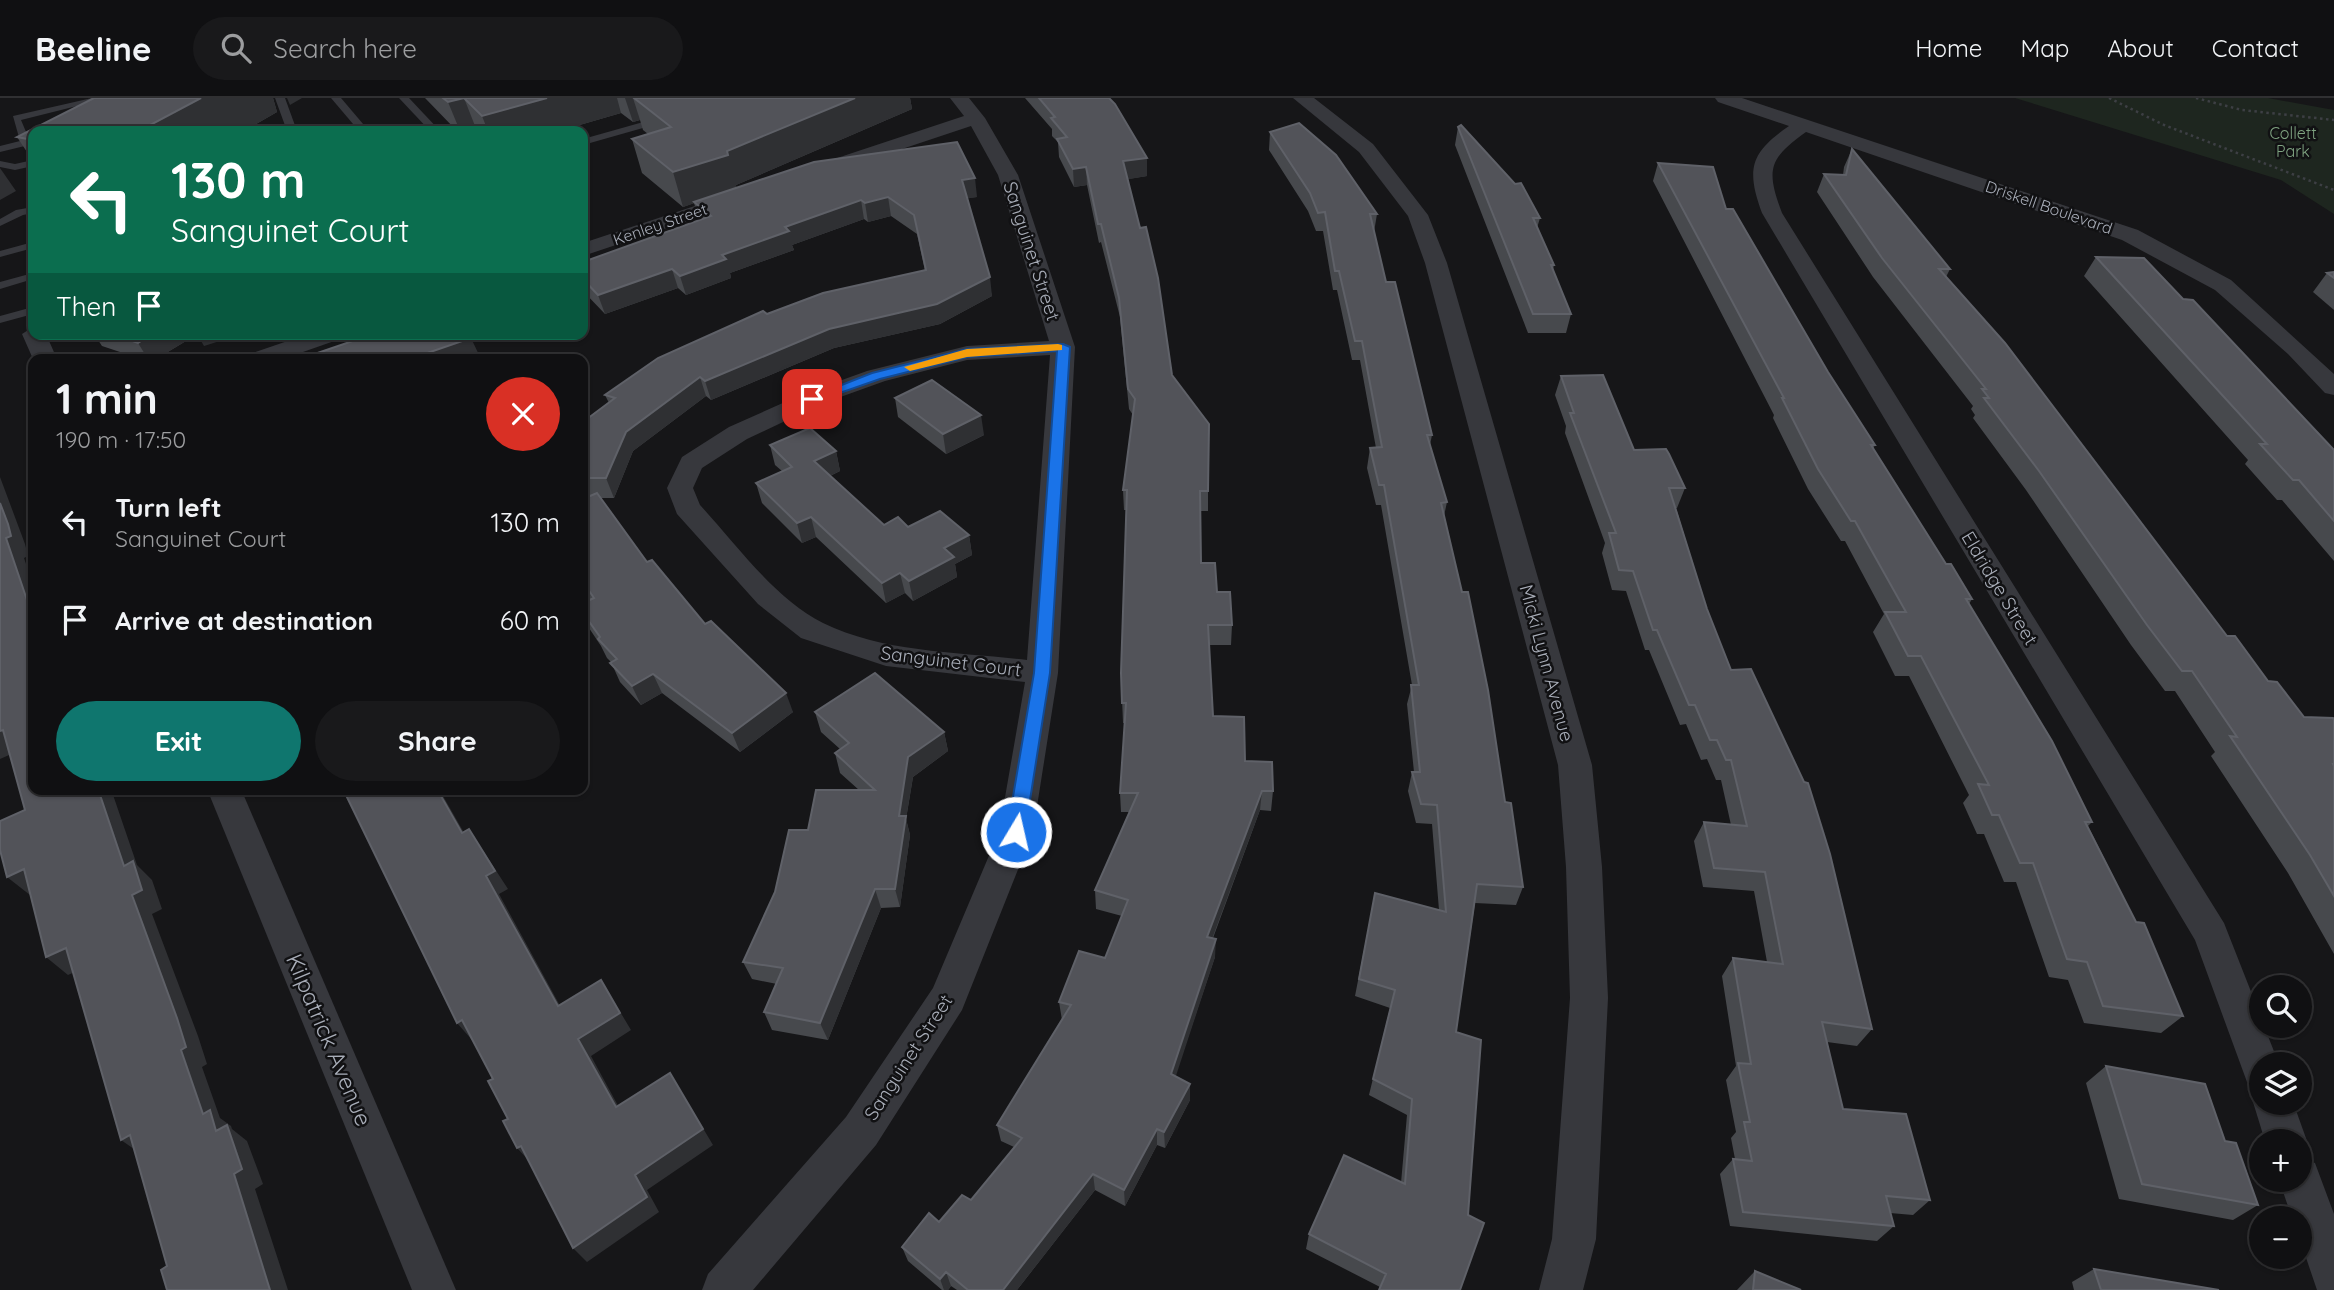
<!DOCTYPE html>
<html lang="en">
<head>
<meta charset="utf-8">
<style>
	:root { --surface:#101012; --page:#19191b; --text:#f1f3f6; --muted:#9c9d9f; --line:#303032; --accent:#0f766e }
	body { margin:0; font-family:Quicksand,sans-serif; background:var(--page); color:var(--text); height:100vh; display:flex; flex-direction:column; font-size:26px; white-space:nowrap }
	* { box-sizing:border-box; margin:0 }
	p { font-size:23px; color:var(--muted) }
	.icon { flex:none; width:38px; height:38px; fill:none; stroke:currentColor; stroke-width:2; stroke-linecap:round; stroke-linejoin:round }
	.map { position:relative; flex:1; overflow:hidden }
	.drawer { position:absolute; left:28px; top:256px; width:560px; height:441px; display:flex; flex-direction:column; background:var(--surface); border-radius:14px; box-shadow:0 2px 5px #0004,0 0 0 2px var(--line) }
	.drawer>* { flex:none }
	.top-card { position:absolute; left:28px; top:28px; width:560px; height:214px; border-radius:14px; box-shadow:0 2px 5px #0004,0 0 0 2px var(--line); background:#0b6e4f; color:#fff; overflow:hidden }
	.tools { position:absolute; left:2249px; top:877px; display:grid; gap:14px }
	.tools a { display:grid; place-items:center; width:63px; height:63px; border-radius:50%; background:var(--surface); box-shadow:0 2px 5px #0004,0 0 0 2px var(--line); font-size:35px }
	.pin { position:absolute; display:grid; place-items:center; width:60px; height:60px; color:#fff; margin:-30px; border-radius:14px; box-shadow:0 4px 10px #0006 }
	.me { position:absolute; width:77px; margin:-38px; rotate:9deg; stroke-linejoin:round; filter:drop-shadow(0 0 5px #0008) }
	.turn { display:flex; align-items:center; gap:24px; height:147px; padding:0 28px; font-size:32px }
	.turn .icon { width:91px; height:91px; stroke-width:2.5 }
	.turn b { display:block; font-size:49px; line-height:60px }
	.then { display:flex; align-items:center; height:66px; padding:0 28px; background:#0003; gap:14px; font-size:26px }
	.round { display:grid; place-items:center; flex:none; width:74px; height:74px; border-radius:37px; background:var(--page) }
	.summary { display:flex; align-items:center; justify-content:space-between; height:119px; padding:0 28px }
	h1 { font-size:42px; font-weight:700; line-height:52px }
	.action { display:flex; gap:14px; margin-top:auto; padding:14px 28px }
	.action a { flex:1; height:80px; border-radius:42px; background:var(--accent); color:#fff; font-size:28px; font-weight:700; line-height:80px; text-align:center }
	.action a+a { background:var(--page); color:var(--text) }
	ul { padding:0; list-style:none }
	li { display:flex; align-items:center; gap:21px; height:98px; padding:0 28px }
	li div { flex:1 }
	li b { display:block; font-size:26px }
	li em { font-style:normal }
	header { display:flex; align-items:center; gap:42px; box-sizing:border-box; height:98px; padding:0 35px; background:var(--surface); border-bottom:2px solid var(--line) }
	header strong { font-size:33px }
	nav { display:flex; gap:38px; margin-inline-start:auto; font-size:24px }
	.search { width:490px; height:63px; background:var(--page); display:flex; align-items:center; gap:18px; box-sizing:border-box; padding:0 24px; border-radius:38px; color:var(--muted); font-size:26px }
	.map>svg:first-child { display:block }
	.green { fill:#1e261f }
	.lines { fill:none; stroke-linecap:round; stroke-linejoin:round }
	.path { stroke:#3d3f44; stroke-width:2.5; stroke-dasharray:2.5 3.5; stroke-linecap:butt }
	.lane { fill:#37383d; fill-rule:evenodd }
	.street { fill:#37383d; fill-rule:evenodd }
	.wall { fill:#47494d }
	.shaded-wall { fill:#2f3033 }
	.building { fill:#525359; stroke:#5f6168; stroke-width:2 }
	.route { fill:#1a73e8; stroke:#114b97; stroke-width:2 }
	.slow { fill:#f59e0b }
	.labels { text-anchor:middle; stroke-width:5; stroke-linejoin:round; paint-order:stroke }
	.far-park-label { font-size:16px; fill:#7fa381; stroke:#111113 }
	.far-street-label { font-size:16px; fill:#a8adb8; stroke:#111113 }
	.street-label { font-size:19px; fill:#a8adb8; stroke:#111113 }
	.near-street-label { font-size:23px; fill:#a8adb8; stroke:#111113 }
</style>
</head>
<body>
<header>
<strong>Beeline</strong>
<div class="search"><svg class="icon" aria-label="search" viewBox="0 0 24 24"><circle cx="10" cy="10" r="6"/><path d="M15 15l6 6"/></svg>Search here</div>
<nav><a>Home</a><a>Map</a><a>About</a><a>Contact</a></nav>
</header>
<div class="map">
<svg width="2334" height="1192" viewBox="0 0 2334 1192">
	<rect width="100%" height="100%" fill="#161618"/>
	<path class="green" d="M2015,0H2268L2334,12V116L2281,82Z"/>
	<g class="lines">
		<g class="path">
			<path d="M2109,0L2164,27L2334,92"/>
			<path d="M2196,0L2242,12L2334,22"/>
		</g>
		<g class="lane">
			<path d="M92,0H109L21,22L29,41L33,40V46L0,54V48L20,43L13,18Z"/>
			<path d="M275,0H285L297,33H287Z"/>
			<path d="M331,0H341L369,33H359Z"/>
			<path d="M399,0H409L440,33H430Z"/>
			<path d="M661,19L666,22L664,24L583,47V41Z"/>
			<path d="M33,62V68L15,72L0,69V63L15,66Z"/>
			<path d="M33,109V115L23,117L0,128V121L16,112Z"/>
			<path d="M33,144V150L0,159V153Z"/>
			<path d="M33,175V181L0,191V184Z"/>
			<path d="M33,209V216L0,225V218Z"/>
		</g>
		<g class="street">
			<path d="M950,0H969L985,20L1018,77L1075,249L1058,575L1033,734L962,912L876,1047L753,1192H702L708,1176L846,1019L933,890L999,734L1025,584L886,568L801,540L758,506L677,416L667,390L682,359L729,329L803,296L867,273L967,248L1049,243L998,77L971,28L833,74H819L816,70L819,66L964,18ZM1050,257L1027,562C961,554 884,555 823,525C774,500 736,446 700,407L693,390L702,370L747,341L821,306L885,283L967,262Z"/>
			<path d="M1293,0H1314L1373,46L1428,117L1447,165L1592,667L1602,769L1608,900L1596,1141L1583,1192H1539L1552,1141L1570,900L1566,769L1558,667L1425,165L1408,118L1359,54Z"/>
			<path d="M1715,0H1742L2138,132L2231,182L2334,276V297L2325,295L2288,256L2215,192L2122,142L1806,34C1768,61 1766,72 1782,115L2224,825L2261,919V928H2264L2279,966H2261V1004H2293L2307,1043L2301,1057L2300,1043H2265L2253,1004L2261,990L2247,984L2195,842L1762,115C1746,71 1750,55 1789,28L1718,4Z"/>
			<path d="M737,94L744,96L747,100L744,104L583,158V145Z"/>
			<path d="M33,229V236H46L57,261H33L22,236Z"/>
			<path d="M308,236H344L340,241L283,261H247L250,256Z"/>
			<path d="M207,691H241L456,1192H412Z"/>
			<path d="M2300,1059L2315,1065L2334,1116V1192H2317L2300,1142V1120H2292L2279,1082H2300Z"/>
		</g>
	</g>
	<g class="wall">
		<path d="M94,0H273L277,14L244,33H33V63L17,39Z"/>
		<path d="M425,0H910L912,11L736,87V90L977,99L967,100L992,198L940,226L834,250L711,302L706,298L633,353L614,400H600L647,464L705,526L793,614L740,654L662,595L641,607L620,584L611,564L607,560L601,548L587,527L583,518V505L590,502L583,492V401L585,400H583V324L609,305L605,297L767,216L925,173L917,136L891,118L868,124L864,121L792,147L794,152L730,175L731,180L686,197L678,190L605,216L583,193V164L699,122L694,105L683,109L642,75L632,41L648,36L643,32L640,22L633,24L621,15L559,33H457Z"/>
		<path d="M1025,0H1109L1147,60V78L1128,81L1172,277L1208,393V413H1200L1201,465L1217,494L1232,527L1231,547H1209L1213,618L1245,663L1273,693L1271,713L1260,712L1213,840L1215,859L1175,978L1190,1002L1165,1050L1157,1047L1125,1108L1095,1092L1017,1192H957L951,1188L948,1192H942L908,1163L902,1149L971,1102L1014,1049L1001,1043L997,1027L1062,922L1059,904L1105,860L1122,818L1096,811L1095,792L1129,714H1121L1120,695L1125,625H1123L1121,575L1126,412H1124L1123,392L1133,317L1129,311L1120,219L1101,144L1099,145L1087,87L1074,89L1059,59L1058,44L1052,38V31Z"/>
		<path d="M1458,29L1540,120L1537,130L1554,167L1553,172L1571,216L1566,235H1528L1455,47Z"/>
		<path d="M1270,34L1377,116L1374,134L1386,184L1432,337L1430,347L1447,404L1444,418L1523,789L1516,807L1475,805L1456,934L1481,942L1380,1189L1306,1151L1309,1136L1401,1085L1407,1017L1369,997L1390,910L1355,898L1375,795L1439,812L1432,726L1416,725L1408,693L1412,674H1414L1407,606L1412,587L1381,407H1376L1367,370L1370,350H1376L1360,262H1352L1337,192H1333L1323,133H1316L1308,113L1269,52Z"/>
		<path d="M1852,51L1950,171L1946,179L2227,538L2268,583L2304,619L2334,622V856L2288,775L2211,658L2215,654L2175,593H2165L2131,547L2026,392L1973,320L1975,317L1971,311L1973,308L1873,179L1817,94L1824,76L1843,77L1844,69Z"/>
		<path d="M1658,65L1726,111L1828,274L1875,347L1873,351L1946,466L1972,501L1969,506L2092,724L2088,728L2183,918L2161,935L2084,925L2068,882L2049,879L2016,784H2004L1984,736H1977L1963,705L1969,697L1909,578H1895L1873,534L1884,516L1845,443H1841L1808,391L1773,320L1774,317L1653,83Z"/>
		<path d="M2096,159L2183,201L2334,352V463L2282,402H2277L2245,366L2248,362L2084,178Z"/>
		<path d="M2334,174V212L2313,194L2327,175Z"/>
		<path d="M94,236H189L191,240L156,261H141L102,248Z"/>
		<path d="M1561,278L1634,352L1685,390L1677,410H1676L1707,511L1872,931L1857,948L1827,944L1843,1011L1930,1102L1913,1117L1890,1115L1894,1128L1877,1143L1730,1128L1720,1076L1733,1061H1735L1731,1040L1736,1034L1726,982L1736,968L1722,878L1733,860L1767,864L1754,793L1703,789L1694,743L1704,724L1731,727L1721,682H1716L1707,661L1701,662L1686,626L1680,627L1649,552H1645L1626,493L1612,492L1602,455L1605,445L1565,335L1566,328L1555,297Z"/>
		<path d="M895,300L984,337L946,356L898,319Z"/>
		<path d="M770,347L836,353L840,373L830,378L884,427L969,437L972,457L955,466L957,479L913,503L905,495L886,505L816,439L802,445L762,405L756,385L782,373L775,367Z"/>
		<path d="M815,614L944,634L948,653L913,679L906,721L910,737L900,809L881,810L828,942L772,932L764,914L777,886L752,881L743,864L859,692L840,675L835,655L840,651L821,634Z"/>
		<path d="M2106,968L2225,1043L2258,1107L2233,1122L2119,1101L2086,985Z"/>
		<path d="M2094,1171L2219,1192H2074L2072,1184Z"/>
		<path d="M1755,1173L1801,1192H1737Z"/>
	</g>
	<g class="shaded-wall">
		<path d="M201,0H273L277,14L244,33H139Z"/>
		<path d="M287,0H302L290,7Z"/>
		<path d="M464,0L477,33H460L448,4Z"/>
		<path d="M547,0H617L621,15L559,33H488L482,18Z"/>
		<path d="M625,0H633L640,22L633,24Z"/>
		<path d="M855,0H910L912,11L736,87L737,91L683,109L673,74Z"/>
		<path d="M1147,60V78L1124,82L1123,63Z"/>
		<path d="M1086,69L1087,87L1074,89L1073,71Z"/>
		<path d="M0,70L16,93L0,102Z"/>
		<path d="M975,80L977,99L964,101L962,82Z"/>
		<path d="M888,99L891,118L868,124L865,105Z"/>
		<path d="M861,102L864,121L792,147L794,152L730,175L731,180L686,197L680,178L722,157L785,129Z"/>
		<path d="M672,171L678,190L605,216L598,197Z"/>
		<path d="M990,179L992,198L940,226L834,250L711,302L705,283L829,231Z"/>
		<path d="M152,236H189L191,240L156,261H148L138,245Z"/>
		<path d="M197,236H242L204,248Z"/>
		<path d="M471,240L480,259L475,261H410Z"/>
		<path d="M700,279L706,298L633,353L614,400L606,380L626,334Z"/>
		<path d="M981,317L984,337L946,356L943,336Z"/>
		<path d="M836,353L840,373L819,383L814,363Z"/>
		<path d="M0,379L25,446L28,458L24,460L33,487V509L27,502L6,440L0,405Z"/>
		<path d="M811,419L816,439L802,445L797,425Z"/>
		<path d="M969,437L972,457L955,466L957,479L913,503L909,483L944,450Z"/>
		<path d="M900,475L905,495L886,505L882,485Z"/>
		<path d="M653,576L662,595L641,607L632,588Z"/>
		<path d="M786,595L793,614L740,654L732,635Z"/>
		<path d="M3,632L23,651L0,661V633Z"/>
		<path d="M944,634L948,653L913,679L906,721L910,737L900,809L895,791L899,718L908,659Z"/>
		<path d="M98,691H111L137,767L152,782L162,811L152,816L198,938L207,966L202,969L220,1020L231,1028L232,1031L247,1043L263,1086L255,1091L288,1192H270L216,1033L203,1016L181,952L124,768Z"/>
		<path d="M437,691H439L475,754L462,735Z"/>
		<path d="M1262,693L1260,712L1206,857L1207,839Z"/>
		<path d="M469,731L508,791L499,796L570,926L558,908L486,778Z"/>
		<path d="M24,771L46,789L30,797L7,779Z"/>
		<path d="M875,791L881,810L828,942L820,925Z"/>
		<path d="M1216,841L1215,859L1171,993V976Z"/>
		<path d="M66,850L88,868L68,877L46,859Z"/>
		<path d="M601,882L631,932L591,958L628,1026L616,1009L578,941Z"/>
		<path d="M462,922L477,939L472,942L457,925Z"/>
		<path d="M670,975L713,1047L647,1092L659,1114L587,1164L573,1150L635,1077Z"/>
		<path d="M1190,986V1002L1165,1050L1164,1034Z"/>
		<path d="M1157,1031V1047L1125,1108L1124,1092Z"/>
		<path d="M130,1037L144,1058L121,1042Z"/>
		<path d="M521,1048L532,1066L517,1050Z"/>
		<path d="M1093,1076L1095,1092L1017,1192H1003Z"/>
		<path d="M946,1174L951,1188L948,1192H944L940,1181Z"/>
	</g>
	<g class="building">
		<path d="M94,0H201L139,33H33V42L17,39Z"/>
		<path d="M443,0H547L482,18L464,0L448,4Z"/>
		<path d="M634,0H855L727,53L728,57L673,74L632,41L671,29Z"/>
		<path d="M1039,0H1109L1115,6L1147,60L1123,63L1140,130L1146,129L1158,180L1172,277L1209,326L1208,393H1200L1201,465H1215L1217,494H1230L1232,527H1208L1213,618L1244,619L1245,663L1272,664L1273,693H1262L1207,839L1216,841L1171,976L1190,986L1164,1034L1157,1031L1124,1092L1093,1076L1003,1192H968L946,1174L940,1181L902,1149L929,1115L939,1124L962,1097L971,1102L1022,1040L997,1027L1071,907L1059,904L1079,853L1105,860L1128,802L1095,792L1138,695H1120L1126,605H1122L1121,575L1127,392H1123L1135,301L1128,291L1119,200L1101,126H1098L1086,69L1073,71L1057,41L1067,39L1051,20L1055,19Z"/>
		<path d="M1299,25L1336,57L1377,116H1370L1386,184H1395L1432,337H1427L1447,404L1441,405L1462,494H1468L1488,592L1505,704L1511,705L1523,789L1477,786L1456,934L1481,942L1468,1117L1484,1125L1460,1192H1379L1386,1176L1309,1136L1344,1057L1405,1086L1412,1001L1373,981L1395,892L1359,881L1375,795L1446,814L1437,707L1421,706L1412,674H1420L1411,587H1419L1384,387H1379L1370,350L1382,349L1362,243H1355L1339,173H1335L1325,114L1318,115L1310,95L1270,34Z"/>
		<path d="M1461,27L1515,86L1521,85L1540,120H1533L1554,167H1551L1571,216H1533L1458,29Z"/>
		<path d="M957,44L975,80L962,82L990,179L937,206L829,231L705,283L700,279L626,334L606,380H583V324L615,300L605,297L658,260L763,213L767,216L823,195L926,172L914,117L888,99L865,105L861,102L785,129L789,133L722,157L726,161L680,178L672,171L598,197L583,181V164L711,118L694,104L814,64Z"/>
		<path d="M1852,51L1950,171H1939L2005,245L2227,538H2235L2268,583L2277,584L2304,619L2333,620L2334,622V666H2333L2334,668V798L2310,757L2230,638L2237,639L2192,573H2182L2147,527L2039,373L1984,300H1989L1982,291H1986L1882,160L1824,76L1846,77Z"/>
		<path d="M1658,65L1713,69L1726,111H1733L1828,274L1875,347H1871L1946,466H1951L1972,501H1966L2052,643L2092,724H2085L2136,824L2144,825L2183,918L2103,908L2087,864L2067,861L2033,765H2020L1999,717H1992L1978,686L1989,687L1921,558H1908L1885,514H1906L1855,423H1851L1818,371L1782,300H1784Z"/>
		<path d="M2096,159L2144,160L2183,201L2193,202L2334,352V423L2299,382H2293L2260,346H2267Z"/>
		<path d="M2334,174V180L2327,175Z"/>
		<path d="M112,236H152L138,245Z"/>
		<path d="M373,236H468L471,240L410,261H300Z"/>
		<path d="M1603,277L1634,352L1666,351L1669,356L1685,390H1669L1707,511L1731,572L1751,571L1804,684L1808,685L1830,756L1872,931L1822,924L1843,1011L1906,1016L1930,1102L1886,1098L1894,1128L1743,1114L1733,1061L1752,1063L1744,1024H1750L1738,965L1751,966L1733,860L1783,866L1765,774L1714,770L1704,724L1747,728L1731,662H1726L1717,642H1710L1695,607H1689L1657,532H1653L1633,473L1619,472L1609,435H1616L1570,315H1574L1561,278Z"/>
		<path d="M932,282L981,317L943,336L895,300Z"/>
		<path d="M810,330L836,353L814,363L884,427L898,419L908,429L940,413L969,437L944,450L954,459L909,483L900,475L882,485L811,419L797,425L756,385L792,369L770,347Z"/>
		<path d="M597,395L647,464L652,462L705,526L711,523L786,595L732,635L653,576L632,588L610,565L617,561L598,541L600,539L583,515V505L594,500L583,484V401Z"/>
		<path d="M0,405L8,426L11,438L6,440L27,502L33,500V691H98L124,768L133,763L142,792L132,797L177,920L186,949L181,952L203,1016L210,1012L216,1033L227,1027L242,1071L234,1076L270,1192H167L161,1172L167,1168L130,1037L121,1042L66,850L46,859L24,771L7,779L0,752V723L25,712L3,632L0,633Z"/>
		<path d="M875,575L944,634L908,659L899,718H906L895,791H875L820,925L764,914L783,870L743,864L775,794L789,732H808L816,692H875L835,655L849,645L815,614Z"/>
		<path d="M343,691H437L462,735L469,731L495,773L486,778L558,908L601,882L620,915L578,941L616,1009L670,975L703,1031L635,1077L647,1099L573,1150L521,1048L517,1050L503,1023L508,1021L488,983L493,981L462,922L457,925Z"/>
		<path d="M2106,968L2205,986L2225,1043L2236,1045L2258,1107L2142,1086Z"/>
		<path d="M2094,1171L2219,1192H2101Z"/>
		<path d="M1755,1173L1801,1192H1753Z"/>
	</g>
	<path class="route" d="M1063,246L1070,249L1050,575L1025,734L1016,741L1007,734L1034,575L1057,253L967,259L880,281L817,303L806,301L872,275L967,251Z"/>
	<path class="slow" d="M1058,246L1062,247V252L967,259L910,273L904,269L967,251Z"/>
	<g class="labels">
		<g class="far-park-label">
			<text x="2293" y="41">Collett<tspan x="2293" dy="18">Park</tspan></text>
		</g>
		<g class="far-street-label">
			<text transform="translate(2049 109) rotate(19)" y="6">Driskell Boulevard</text>
			<text transform="translate(660 126) rotate(-19)" y="6">Kenley Street</text>
		</g>
		<g class="street-label">
			<text transform="translate(1032 153) rotate(72)" y="7">Sanguinet Street</text>
			<text transform="translate(2000 490) rotate(59)" y="7">Eldridge Street</text>
			<text transform="translate(951 563) rotate(7)" y="7">Sanguinet Court</text>
			<text transform="translate(1547 565) rotate(75)" y="7">Micki Lynn Avenue</text>
			<text transform="translate(908 959) rotate(-57)" y="7">Sanguinet Street</text>
		</g>
		<g class="near-street-label">
			<text transform="translate(329 942) rotate(67)" y="8">Kilpatrick Avenue</text>
		</g>
	</g>
</svg>
<div class="tools">
<a><svg class="icon" aria-label="search" viewBox="0 0 24 24"><circle cx="10" cy="10" r="6"/><path d="M15 15l6 6"/></svg></a>
<a><svg class="icon" aria-label="layers" viewBox="0 0 24 24"><path d="M12 4l9 5-9 5-9-5zM3 14l9 5 9-5"/></svg></a>
<a>+</a>
<a>−</a>
</div>
<div class="pin" style="left:812px;top:301px;background:#d93025"><svg class="icon" aria-label="arrive" viewBox="0 0 24 24"><path d="M6 21V4h12l-3 4 3 4H6"/></svg></div>
<svg class="me" style="left:1016px;top:734px" viewBox="-20 -20 40 40"><circle r="17" fill="#1a73e8" stroke="#fff" stroke-width="3"/><path d="M0-11L8 9 0 5-8 9z" fill="#fff"/></svg>
<div class="top-card">
<div class="turn"><svg class="icon" aria-label="left" viewBox="0 0 24 24"><path d="M17 20v-9H6M10 6l-5 5 5 5"/></svg><div><b>130 m</b>Sanguinet Court</div></div>
<div class="then">Then<svg class="icon" aria-label="arrive" viewBox="0 0 24 24"><path d="M6 21V4h12l-3 4 3 4H6"/></svg></div>
</div>
<section class="drawer">
<div class="summary"><div><h1>1 min</h1><p>190 m · 17:50</p></div><a class="round" style="background:#d93025;color:#fff"><svg class="icon" aria-label="close" viewBox="0 0 24 24"><path d="M6 6l12 12M18 6L6 18"/></svg></a></div>
<ul>
<li><svg class="icon" aria-label="left" viewBox="0 0 24 24"><path d="M17 20v-9H6M10 6l-5 5 5 5"/></svg><div><b>Turn left</b><p>Sanguinet Court</p></div><em>130 m</em></li>
<li><svg class="icon" aria-label="arrive" viewBox="0 0 24 24"><path d="M6 21V4h12l-3 4 3 4H6"/></svg><div><b>Arrive at destination</b></div><em>60 m</em></li>
</ul>
<div class="action"><a>Exit</a><a>Share</a></div>
</section>
</div>
</body>
</html>
